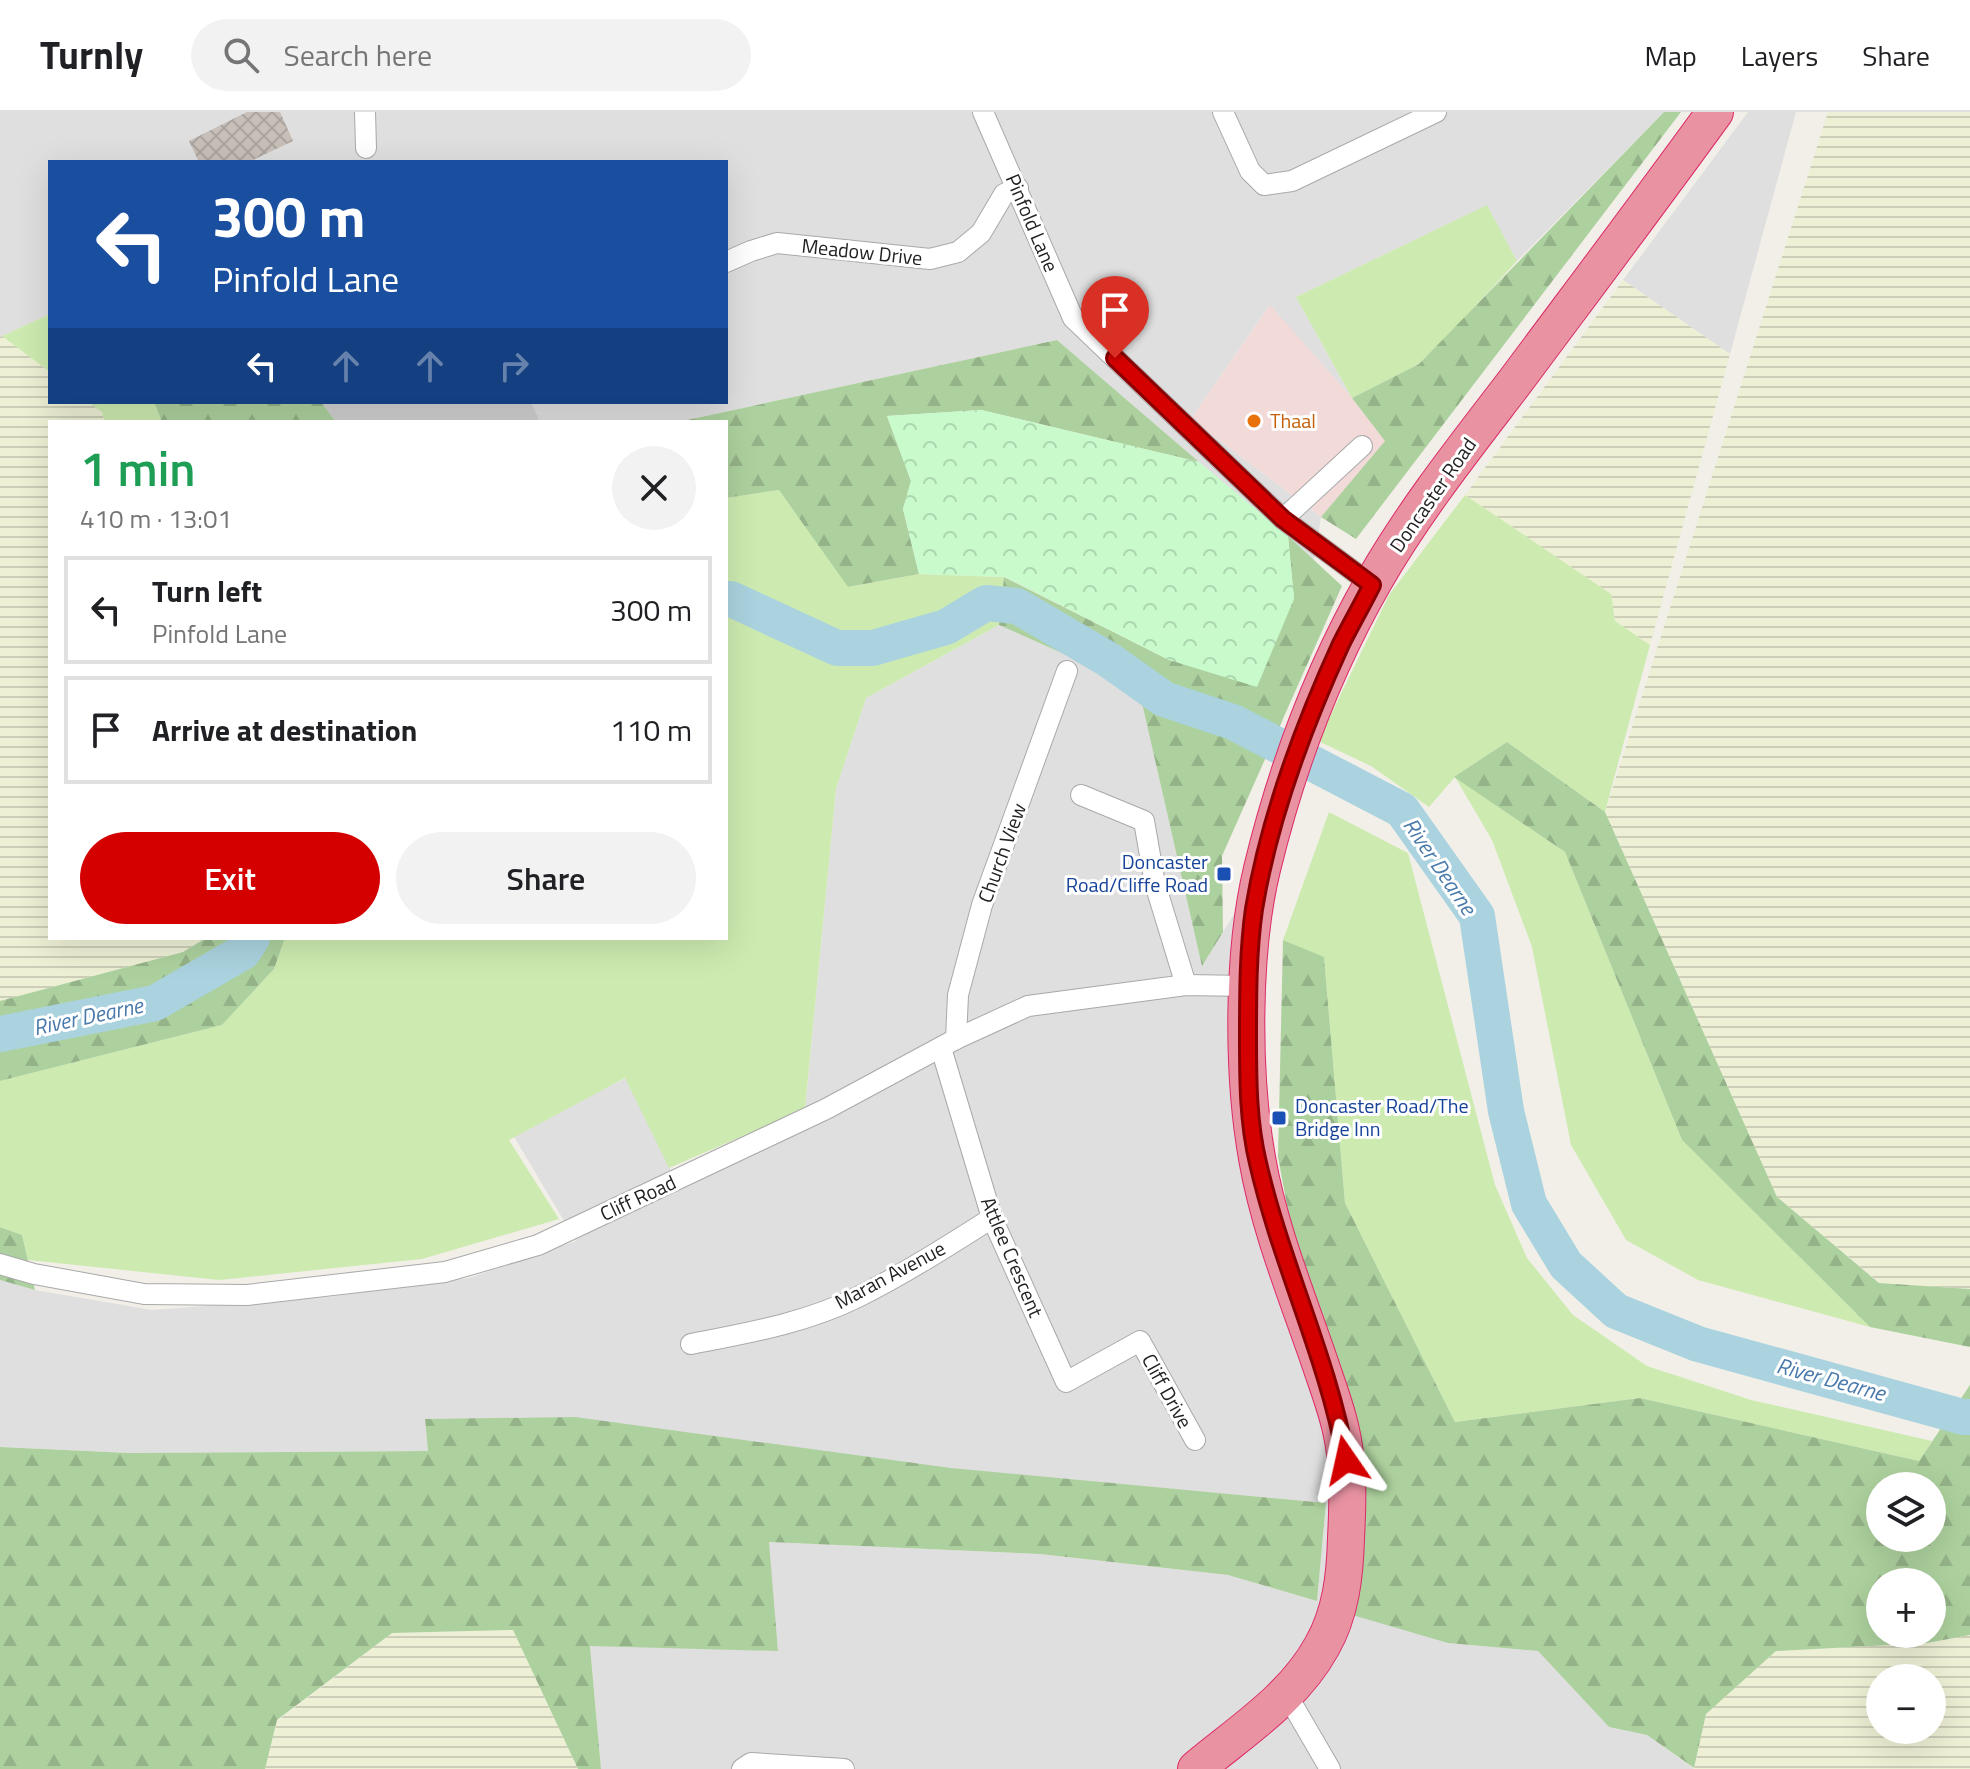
<!DOCTYPE html>
<html lang="en">
<head>
<meta charset="utf-8">
<style>
	:root { --surface:#fff; --page:#f2f2f2; --text:#202124; --muted:#757577; --line:#e0e0e0; --accent:#d40000 }
	body { margin:0; font-family:"Titillium Web",sans-serif; background:var(--page); color:var(--text); height:100vh; display:flex; flex-direction:column; font-size:30px; white-space:nowrap }
	* { box-sizing:border-box; margin:0 }
	p { font-size:26px; color:var(--muted) }
	.icon { flex:none; width:44px; height:44px; fill:none; stroke:currentColor; stroke-width:2; stroke-linecap:round; stroke-linejoin:round }
	.map { position:relative; flex:1; overflow:hidden }
	.sheet { position:absolute; left:48px; top:308px; width:680px; height:520px; display:flex; flex-direction:column; background:var(--surface); border-radius:0px; box-shadow:0 8px 32px #0002 }
	.sheet>* { flex:none }
	.banner { position:absolute; left:48px; top:48px; width:680px; height:244px; border-radius:0px; box-shadow:0 8px 32px #0002; background:#1a4fa0; color:#fff; overflow:hidden }
	.tools { position:absolute; left:1866px; top:1360px; display:grid; gap:16px }
	.tools a { display:grid; place-items:center; width:80px; height:80px; border-radius:50%; background:var(--surface); box-shadow:0 8px 32px #0002; font-size:40px }
	.pin { position:absolute; display:grid; place-items:center; width:68px; height:68px; color:#fff; margin:-82px -34px; border-radius:50% 50% 50% 0; rotate:-45deg; box-shadow:0 0 8px #0007 }
	.pin .icon { rotate:45deg }
	.me { position:absolute; width:88px; margin:-44px; rotate:349deg; stroke-linejoin:round; filter:drop-shadow(0 0 6px #0008) }
	.turn { display:flex; align-items:center; gap:28px; height:168px; padding:0 32px; font-size:36px }
	.turn .icon { width:104px; height:104px; stroke-width:2.5 }
	.turn b { display:block; font-size:56px; line-height:68px }
	.lanes { display:flex; align-items:center; height:76px; padding:0 32px; background:#0003; justify-content:center; gap:40px; direction:ltr }
	.lanes .off { opacity:.35 }
	.round { display:grid; place-items:center; flex:none; width:84px; height:84px; border-radius:42px; background:var(--page) }
	.head { display:flex; align-items:center; justify-content:space-between; height:136px; padding:0 32px }
	h1 { font-size:48px; font-weight:600; line-height:60px; color:#1e9e55 }
	.primary-button { display:flex; gap:16px; margin-top:auto; padding:16px 32px }
	.primary-button a { flex:1; height:92px; border-radius:48px; background:var(--accent); color:#fff; font-size:32px; font-weight:600; line-height:92px; text-align:center }
	.primary-button a+a { background:var(--page); color:var(--text) }
	ul { padding:0; list-style:none }
	li { display:flex; align-items:center; gap:24px; height:108px; margin:0 16px 12px; padding:0 16px; border:4px solid var(--line); border-radius:0px }
	li div { flex:1 }
	li b { display:block; font-size:30px }
	li em { font-style:normal }
	header { display:flex; align-items:center; gap:48px; box-sizing:border-box; height:112px; padding:0 40px; background:var(--surface); border-bottom:2px solid var(--line) }
	header strong { font-size:38px }
	nav { display:flex; gap:44px; margin-inline-start:auto; font-size:28px }
	.search { width:560px; height:72px; background:var(--page); display:flex; align-items:center; gap:20px; box-sizing:border-box; padding:0 28px; border-radius:44px; color:var(--muted); font-size:30px }
	.map>svg:first-child { display:block }
	.residential { fill:#e0dfdf }
	.commercial { fill:#f2dad9 }
	.religious { fill:#d0d0d0 }
	.farmland { fill:url(#farmland-rules); fill-rule:evenodd }
	.grass { fill:#cdebb0 }
	.forest { fill:url(#forest-firs); fill-rule:evenodd }
	.park { fill:url(#park-crowns) }
	.lines { fill:none; stroke-linecap:round; stroke-linejoin:round }
	.river { stroke:#aad3df; stroke-width:36 }
	.building { fill:url(#building-cross-hatch) }
	.street-casing { stroke:#a9a9a9; stroke-width:22 }
	.highway-casing { stroke:#dc2a67; stroke-width:38 }
	.street { stroke:#fff; stroke-width:20 }
	.highway { stroke:#e892a2; stroke-width:36 }
	.route-casing { stroke:#8a0000; stroke-width:20 }
	.route { stroke:#d40000; stroke-width:14 }
	.food-dot { fill:#e8710a; stroke:#fff; stroke-width:3 }
	.transit-dot { fill:#1a4fb4; stroke:#fff; stroke-width:3 }
	.labels { text-anchor:middle; stroke-width:6; stroke-linejoin:round; paint-order:stroke }
	.street-label { font-size:20px; fill:#222; stroke:#fff }
	.food-label { font-size:20px; fill:#c56008; stroke:#fff; text-anchor:start }
	.transit-label { font-size:20px; fill:#164399; stroke:#fff; text-anchor:end }
	.water-label { font-size:22px; font-style:italic; fill:#4a7aab; stroke:#fff }
</style>
</head>
<body>
<header>
<strong>Turnly</strong>
<div class="search"><svg class="icon" aria-label="search" viewBox="0 0 24 24"><circle cx="10" cy="10" r="6"/><path d="M15 15l6 6"/></svg>Search here</div>
<nav><a>Map</a><a>Layers</a><a>Share</a></nav>
</header>
<div class="map">
<svg width="1970" height="1657" viewBox="0 0 1970 1657">
	<defs>
		<pattern id="farmland-rules" width="6" height="5" patternUnits="userSpaceOnUse" patternTransform="scale(2)"><rect width="6" height="5" fill="#eef0d5"/><path d="M0 2.5h6" fill="none" stroke="#ccceb7"/></pattern>
		<pattern id="forest-firs" width="22" height="20" patternUnits="userSpaceOnUse" patternTransform="scale(2)"><rect width="22" height="20" fill="#add19e"/><path d="M5 1l3.5 6h-7zM16 11l3.5 6h-7z" fill="#95b388"/></pattern>
		<pattern id="park-crowns" width="20" height="18" patternUnits="userSpaceOnUse" patternTransform="scale(2)"><rect width="20" height="18" fill="#c8facc"/><path d="M2 6a3 3 0 1 1 6 0M12 15a3 3 0 1 1 6 0" fill="none" stroke="#acd6af"/></pattern>
		<pattern id="building-cross-hatch" width="8" height="8" patternUnits="userSpaceOnUse" patternTransform="scale(2)"><rect width="8" height="8" fill="#c7bfb8"/><path d="M0 0l8 8M0 8l8-8" fill="none" stroke="#aba49e"/></pattern>
	</defs>
	<rect width="100%" height="100%" fill="#f2efe9"/>
	<g class="residential">
		<path d="M0,0H1664L1517,149L1486,94L1296,185L1352,286L1269,194L1191,307L1321,405L1314,449L1057,228L678,310H540L531,290H726V50H50V202L0,225Z"/>
		<path d="M1748,0H1796L1730,242L1623,168Z"/>
		<path d="M999,513L1084,551L1142,591L1202,853L1243,788L1232,994L1448,1531L1538,1539L1609,1615L1647,1623L1694,1657H601L590,1533L778,1539L768,1430L1040,1442L1228,1463L1317,1489L1326,1391L425,1308L428,1339L129,1341L0,1335V1168L35,1178L152,1198L329,1185L469,1166L576,1129L513,1023L626,966L680,1077L803,1019L836,677L866,586Z"/>
	</g>
	<path class="commercial" d="M1270,193L1352,286L1386,329L1321,405L1191,307Z"/>
	<path class="religious" d="M321,290H531L540,310H336Z"/>
	<g class="farmland">
		<path d="M1828,0H1970V1177L1880,1171L1777,1085L1605,700Z"/>
		<path d="M1623,168L1730,242L1650,533L1615,509L1611,482L1465,383Z"/>
		<path d="M2,224L50,260V290H88L102,300L105,310H50V826H206L183,840L0,889V225Z"/>
		<path d="M513,1518L578,1657H265L277,1609L392,1521Z"/>
		<path d="M1970,1523V1657H1694L1706,1602L1776,1539L1927,1531ZM1880,1566H1932V1618H1880Z"/>
	</g>
	<g class="grass">
		<path d="M1487,93L1517,149L1442,230L1419,252L1352,286L1296,185Z"/>
		<path d="M50,202V260L2,224Z"/>
		<path d="M88,290H154L162,310H105L102,300Z"/>
		<path d="M779,378L849,475L919,462L1004,465L999,513L866,586L836,677L805,997L669,1056L625,966L509,1028L559,1107L422,1147L219,1168L28,1148L22,1123L0,1115V969L222,913L274,857L285,826H726V386Z"/>
		<path d="M1465,383L1611,482L1615,509L1650,533L1605,700L1507,630L1455,665L1565,740L1682,1028L1870,1215L1698,1168L1626,1128L1571,1033L1532,835L1492,728L1455,665L1429,695L1371,654L1318,629L1389,483Z"/>
		<path d="M1329,700L1408,741L1495,1073L1527,1146L1573,1203L1647,1254L1751,1288L1932,1329L1919,1349L1640,1286L1455,1310L1345,1091L1324,846L1283,828Z"/>
	</g>
	<g class="forest">
		<path d="M1664,0H1681L1356,427L1321,405L1385,329L1352,286L1419,252Z"/>
		<path d="M1057,228L1199,350L981,298L887,304L911,369L903,397L919,462L848,475L779,378L726,386V310H678Z"/>
		<path d="M154,290H321L336,310H162Z"/>
		<path d="M1288,424L1342,474L1222,744L1223,820L1202,854L1142,591L1084,551L999,513L1004,465L1169,548L1294,487Z"/>
		<path d="M1507,630L1605,700L1777,1085L1879,1171L1970,1177V1235L1870,1215L1682,1028L1565,740L1454,665Z"/>
		<path d="M206,826H285L274,857L222,913L0,969V889L183,840Z"/>
		<path d="M1283,828L1324,845L1345,1091L1455,1310L1640,1286L1919,1349L1970,1273V1523L1927,1531L1776,1539L1706,1602L1694,1656L1647,1623L1609,1615L1538,1539L1448,1531L1349,1502L1360,1382L1296,1141L1278,1045ZM1880,1374H1932V1426H1880ZM1880,1470H1932V1522H1880Z"/>
		<path d="M0,1115L22,1123L35,1178L0,1168Z"/>
		<path d="M575,1305L951,1356L1326,1391L1317,1489L1228,1463L1040,1442L769,1430L778,1539L590,1534L601,1657H578L513,1518L392,1521L277,1608L265,1657H0V1335L129,1341L428,1339L425,1307Z"/>
	</g>
	<path class="park" d="M981,298L1199,350L1288,424L1294,487L1257,575L1169,548L1005,465L919,462L903,397L911,369L887,304Z"/>
	<g class="lines">
		<g class="river">
			<path d="M726,487H731L837,536H873L904,527L946,515L986,491L1017,494L1109,548L1164,587L1233,610L1402,698L1477,804L1506,999L1529,1092L1566,1153L1616,1199L1698,1232L1963,1305H1970"/>
			<path d="M0,922L155,891L243,840L252,826"/>
		</g>
	</g>
	<path class="building" d="M247,0H280L293,29L249,50H199L189,29Z"/>
	<g class="lines">
		<defs>
			<g id="street">
				<path d="M365,0L366,36"/>
				<path d="M983,0L1073,206L1283,407L1372,473"/>
				<path d="M1223,0L1250,59L1264,73L1292,69L1436,0"/>
				<path d="M726,150L751,139L777,131L930,147L958,140L981,121L1004,82L1018,76"/>
				<path d="M1283,407L1362,334"/>
				<path d="M1081,683L1144,709L1155,772L1186,873"/>
				<path d="M956,927L958,883L982,793L1067,559"/>
				<path d="M941,936L992,1106L1066,1270L1140,1229L1195,1328"/>
				<path d="M0,1152L34,1162L144,1182L247,1183L445,1160L538,1133L826,997L956,927L1028,894L1186,873L1248,874"/>
				<path d="M691,1232C747,1221 806,1211 858,1185C904,1162 948,1134 992,1106"/>
				<path d="M1287,1583L1330,1657"/>
				<path d="M742,1657L751,1651L844,1657"/>
			</g>
			<path id="highway" d="M1196,1657C1241,1619 1293,1587 1322,1534C1341,1501 1345,1463 1346,1426C1348,1388 1349,1350 1340,1314C1335,1293 1327,1272 1320,1251C1297,1184 1269,1116 1257,1046C1242,961 1242,840 1262,757C1286,658 1323,558 1374,469C1414,399 1465,335 1514,271C1581,181 1649,91 1715,0"/>
		</defs>
		<use href="#street" class="street-casing"/>
		<use href="#highway" class="highway-casing"/>
		<use href="#street" class="street"/>
		<use href="#highway" class="highway"/>
	</g>
	<g class="lines">
		<defs>
			<path id="route" d="M1115,246L1283,407L1372,473C1362,493 1351,512 1341,532C1303,615 1269,706 1254,797C1248,839 1248,882 1248,924C1248,967 1248,1010 1258,1051C1281,1152 1328,1246 1346,1348"/>
		</defs>
		<use href="#route" class="route-casing"/>
		<use href="#route" class="route"/>
	</g>
	<circle class="food-dot" cx="1254" cy="309" r="8"/>
	<g class="transit-dot">
		<rect x="1216" y="754" width="16" height="16" rx="4"/>
		<rect x="1271" y="998" width="16" height="16" rx="4"/>
	</g>
	<g class="labels">
		<g class="street-label">
			<text transform="translate(1032 111) rotate(67)" y="7">Pinfold Lane</text>
			<text transform="translate(862 140) rotate(6)" y="7">Meadow Drive</text>
			<text transform="translate(1433 383) rotate(-55)" y="7">Doncaster Road</text>
			<text transform="translate(1002 741) rotate(-70)" y="7">Church View</text>
			<text transform="translate(638 1086) rotate(-25)" y="7">Cliff Road</text>
			<text transform="translate(1012 1145) rotate(67)" y="7">Attlee Crescent</text>
			<text transform="translate(890 1163) rotate(-28)" y="7">Maran Avenue</text>
			<text transform="translate(1167 1279) rotate(61)" y="7">Cliff Drive</text>
		</g>
		<g class="food-label">
			<text x="1270" y="316">Thaal</text>
		</g>
		<g class="transit-label">
			<text x="1208" y="757">Doncaster<tspan x="1208" dy="23">Road/Cliffe Road</tspan></text>
			<text x="1295" y="1001" text-anchor="start">Doncaster Road/The<tspan x="1295" dy="23">Bridge Inn</tspan></text>
		</g>
		<g class="water-label">
			<text transform="translate(1440 754) rotate(56)" y="8">River Dearne</text>
			<text transform="translate(88 904) rotate(-12)" y="8">River Dearne</text>
			<text transform="translate(1831 1267) rotate(15)" y="8">River Dearne</text>
		</g>
	</g>
</svg>
<div class="tools">
<a><svg class="icon" aria-label="layers" viewBox="0 0 24 24"><path d="M12 4l9 5-9 5-9-5zM3 14l9 5 9-5"/></svg></a>
<a>+</a>
<a>−</a>
</div>
<div class="pin" style="left:1115px;top:246px;background:#d93025"><svg class="icon" aria-label="arrive" viewBox="0 0 24 24"><path d="M6 21V4h12l-3 4 3 4H6"/></svg></div>
<svg class="me" style="left:1346px;top:1348px" viewBox="-20 -20 40 40"><path d="M0-17L14 15 0 8-14 15z" fill="#d40000" stroke="#fff" stroke-width="4"/></svg>
<div class="banner">
<div class="turn"><svg class="icon" aria-label="left" viewBox="0 0 24 24"><path d="M17 20v-9H6M10 6l-5 5 5 5"/></svg><div><b>300 m</b>Pinfold Lane</div></div>
<div class="lanes"><svg class="icon" aria-label="left" viewBox="0 0 24 24"><path d="M17 20v-9H6M10 6l-5 5 5 5"/></svg><svg class="icon off" aria-label="ahead" viewBox="0 0 24 24"><path d="M12 20V5M6 11l6-6 6 6"/></svg><svg class="icon off" aria-label="ahead" viewBox="0 0 24 24"><path d="M12 20V5M6 11l6-6 6 6"/></svg><svg class="icon off" aria-label="right" viewBox="0 0 24 24"><path d="M7 20v-9h11M14 6l5 5-5 5"/></svg></div>
</div>
<section class="sheet">
<div class="head"><div><h1>1 min</h1><p>410 m · 13:01</p></div><a class="round"><svg class="icon" aria-label="close" viewBox="0 0 24 24"><path d="M6 6l12 12M18 6L6 18"/></svg></a></div>
<ul>
<li><svg class="icon" aria-label="left" viewBox="0 0 24 24"><path d="M17 20v-9H6M10 6l-5 5 5 5"/></svg><div><b>Turn left</b><p>Pinfold Lane</p></div><em>300 m</em></li>
<li><svg class="icon" aria-label="arrive" viewBox="0 0 24 24"><path d="M6 21V4h12l-3 4 3 4H6"/></svg><div><b>Arrive at destination</b></div><em>110 m</em></li>
</ul>
<div class="primary-button"><a>Exit</a><a>Share</a></div>
</section>
</div>
</body>
</html>
